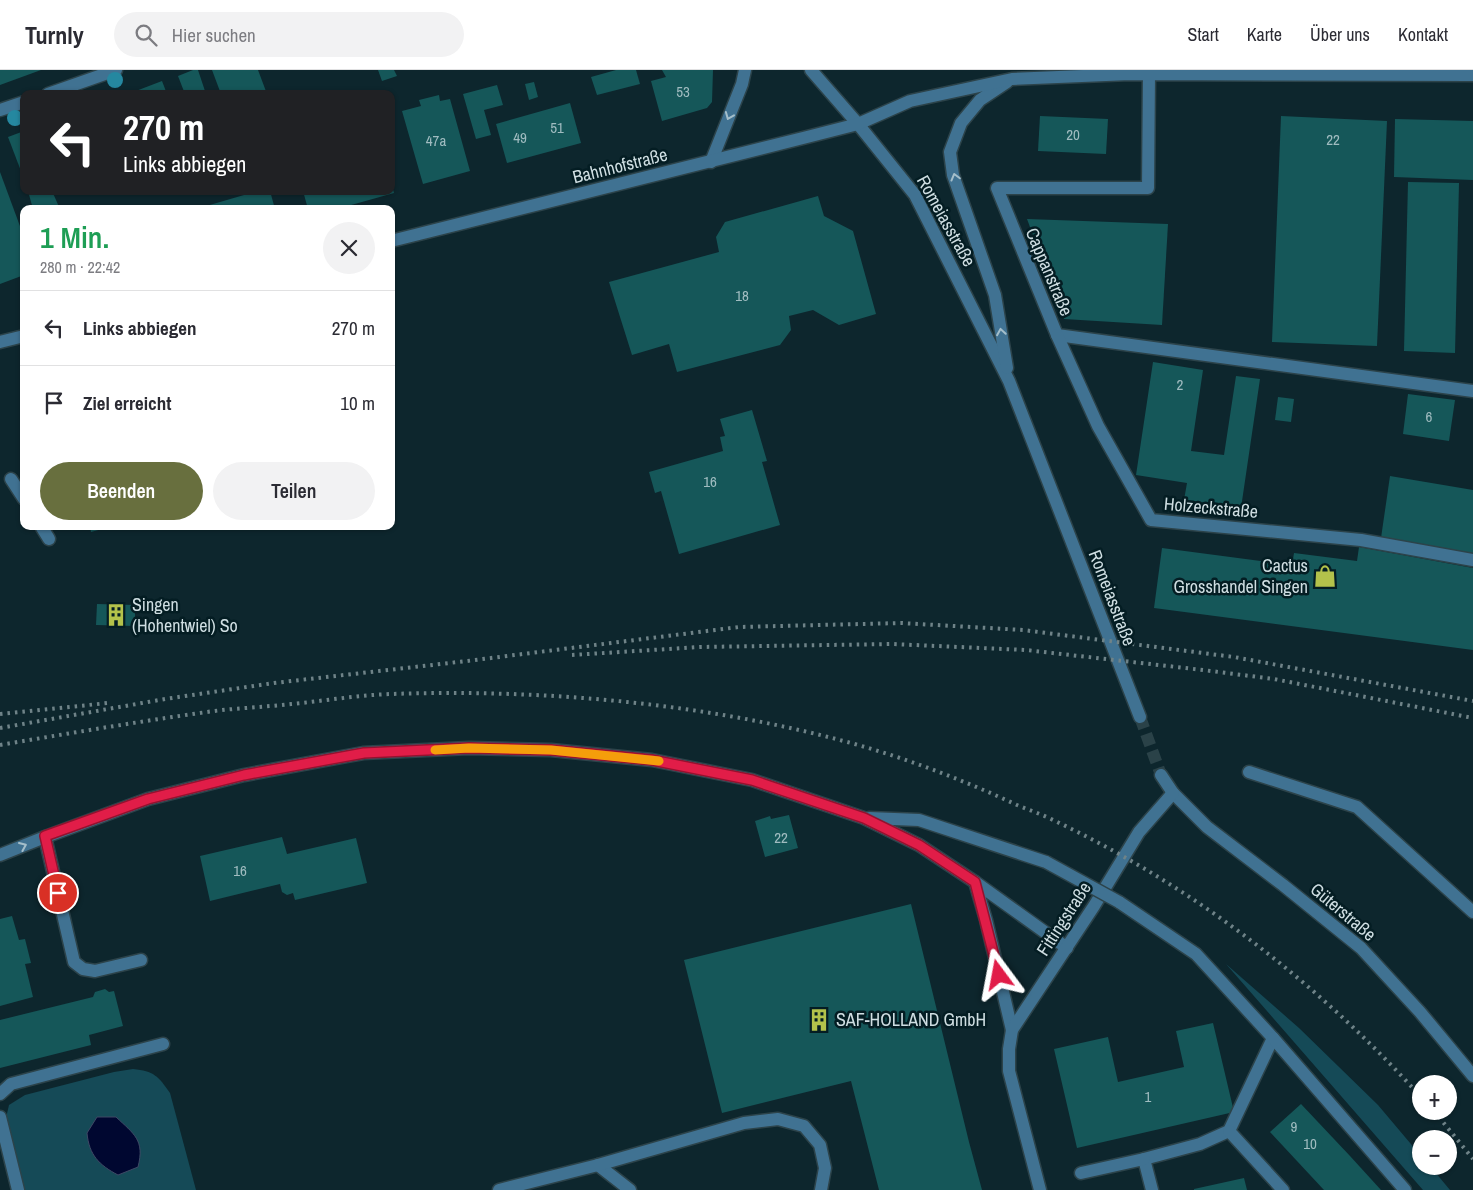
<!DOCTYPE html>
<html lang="de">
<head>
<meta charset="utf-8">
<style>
	:root { --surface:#fff; --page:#f2f2f3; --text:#2b2b33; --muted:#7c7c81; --line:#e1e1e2; --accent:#686f3e }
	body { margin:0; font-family:"Archivo Narrow",sans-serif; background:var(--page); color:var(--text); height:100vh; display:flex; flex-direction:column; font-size:19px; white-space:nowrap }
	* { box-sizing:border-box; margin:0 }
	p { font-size:16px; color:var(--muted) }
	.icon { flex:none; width:28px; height:28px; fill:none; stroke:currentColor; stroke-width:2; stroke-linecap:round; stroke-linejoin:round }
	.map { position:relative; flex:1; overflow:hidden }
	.details { position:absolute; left:20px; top:135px; width:375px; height:325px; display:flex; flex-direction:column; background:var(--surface); border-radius:10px; box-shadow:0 1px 4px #0004 }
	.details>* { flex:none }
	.banner { position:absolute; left:20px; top:20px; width:375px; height:105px; border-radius:10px; box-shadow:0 1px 4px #0004; background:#202124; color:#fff; overflow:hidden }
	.buttons { position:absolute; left:1412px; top:1005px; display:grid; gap:10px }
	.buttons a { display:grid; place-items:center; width:45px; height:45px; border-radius:50%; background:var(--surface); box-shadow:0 1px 4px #0004; font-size:25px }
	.pin { position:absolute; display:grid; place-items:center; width:42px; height:42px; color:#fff; margin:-21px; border:2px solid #fff; border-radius:50%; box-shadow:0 1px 5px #0007 }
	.me { position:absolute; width:55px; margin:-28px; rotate:347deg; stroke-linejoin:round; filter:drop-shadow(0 0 4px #0008) }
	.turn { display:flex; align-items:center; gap:18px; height:105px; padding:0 20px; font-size:22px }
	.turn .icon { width:65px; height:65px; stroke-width:2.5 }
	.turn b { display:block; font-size:35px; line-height:42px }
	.round { display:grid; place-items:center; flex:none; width:52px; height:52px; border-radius:26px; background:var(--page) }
	.overview { display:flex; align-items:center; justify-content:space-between; height:85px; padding:0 20px }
	h1 { font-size:30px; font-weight:600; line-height:38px; color:#1e9e55 }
	.primary-button { display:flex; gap:10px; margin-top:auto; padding:10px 20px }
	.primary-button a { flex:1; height:58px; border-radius:30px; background:var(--accent); color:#fff; font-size:20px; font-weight:600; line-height:58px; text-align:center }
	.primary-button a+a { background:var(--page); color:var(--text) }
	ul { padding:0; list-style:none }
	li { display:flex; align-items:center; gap:15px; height:75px; padding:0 20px; border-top:1px solid var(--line) }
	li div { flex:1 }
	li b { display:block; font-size:19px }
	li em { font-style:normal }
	header { display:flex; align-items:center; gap:30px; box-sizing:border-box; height:70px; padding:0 25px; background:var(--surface); border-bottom:1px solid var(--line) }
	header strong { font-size:24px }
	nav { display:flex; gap:28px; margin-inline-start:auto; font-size:18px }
	.search { width:350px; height:45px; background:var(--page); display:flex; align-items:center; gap:12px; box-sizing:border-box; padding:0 18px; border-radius:28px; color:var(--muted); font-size:19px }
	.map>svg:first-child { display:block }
	.green { fill:#154a57 }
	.water { fill:#000730; stroke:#3e4865 }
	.building { fill:#155759 }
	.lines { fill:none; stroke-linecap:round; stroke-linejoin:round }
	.minor-tunnel { stroke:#2a4248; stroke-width:12; stroke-dasharray:12 6; stroke-linecap:butt }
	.minor-casing { stroke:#2c434a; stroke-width:15 }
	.minor { stroke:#407292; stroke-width:12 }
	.rail { stroke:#6f8388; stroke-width:4; stroke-dasharray:2.5 5; stroke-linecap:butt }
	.minor-bridge-casing { stroke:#2c434a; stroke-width:15; stroke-linecap:butt }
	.minor-bridge { stroke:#407292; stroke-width:12 }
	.tree { fill:#2588a0 }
	.oneway { stroke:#a4beca }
	.route-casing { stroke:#92132f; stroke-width:12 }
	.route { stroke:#e11d48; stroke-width:9 }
	.slow { stroke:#f59e0b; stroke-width:9 }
	.labels { text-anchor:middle; stroke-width:5; stroke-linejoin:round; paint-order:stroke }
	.number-label { font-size:15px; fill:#a0bcc0 }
	.street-label { font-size:18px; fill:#cfdee2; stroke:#041d23 }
	.poi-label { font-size:18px; fill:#cfdee2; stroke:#041d23; text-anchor:start }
</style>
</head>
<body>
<header>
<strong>Turnly</strong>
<div class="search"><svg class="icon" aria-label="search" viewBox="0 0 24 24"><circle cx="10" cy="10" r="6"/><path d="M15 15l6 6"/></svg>Hier suchen</div>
<nav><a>Start</a><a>Karte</a><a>Über uns</a><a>Kontakt</a></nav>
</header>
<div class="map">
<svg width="1473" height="1120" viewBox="0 0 1473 1120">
	<rect width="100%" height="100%" fill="#0d262d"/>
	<g class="green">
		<path d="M1226,894L1299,958L1378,1035L1421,1086V1096H1430L1450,1120H1423Z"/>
		<path d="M133,999C154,1001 158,1006 170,1023L196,1120H25L6,1048L9,1035L25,1025L114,1002Z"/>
	</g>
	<path class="water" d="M97,1047H116C134,1064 145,1070 138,1097L118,1105C99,1095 89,1085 87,1063Z"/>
	<g class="building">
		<path d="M0,0H41L0,15Z"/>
		<path d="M193,0H198L206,24H185L178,6Z"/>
		<path d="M212,0H258L267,24H221Z"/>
		<path d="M378,0H394L397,6L382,11Z"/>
		<path d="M616,0H636L640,14L597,25L591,7Z"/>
		<path d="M662,0H713L712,32L707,38L662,51L651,11L666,7Z"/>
		<path d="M162,11L167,24H128Z"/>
		<path d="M534,12L538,27L529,30L525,14Z"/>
		<path d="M497,15L503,35L484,40L491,65L476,69L463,24Z"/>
		<path d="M439,25L440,31L450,29L470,101L423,114L402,41L421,36L419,30Z"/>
		<path d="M570,33L581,73L507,93L496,54Z"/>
		<path d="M1040,46L1108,49L1106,84L1038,81Z"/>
		<path d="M1281,46L1387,51L1377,276L1272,272Z"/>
		<path d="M1395,49L1473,51V110L1394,107Z"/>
		<path d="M24,61V109L8,67Z"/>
		<path d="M0,102L24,167V205L0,214Z"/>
		<path d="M1408,112L1459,113L1455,283L1404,281Z"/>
		<path d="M392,116L394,123L337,139H308L303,121H391Z"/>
		<path d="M28,121H52L60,139H33Z"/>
		<path d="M258,121H270L275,139H196Z"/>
		<path d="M818,126L824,146L853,161L876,244L839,255L813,240L789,246L791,260L780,275L677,302L669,274L632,285L609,212L719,182L716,167L725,152Z"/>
		<path d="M1027,149L1168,154L1162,255L1064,249Z"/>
		<path d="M1153,292L1203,300L1191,381L1224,385L1236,306L1260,309L1241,438L1184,430L1187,413L1136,405Z"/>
		<path d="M1408,324L1455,330L1449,371L1403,364Z"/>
		<path d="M1278,327L1294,329L1291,352L1275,350Z"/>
		<path d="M752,340L767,391L762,392L780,455L679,484L661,421L655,423L649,402L723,381L720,367L725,366L720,349Z"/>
		<path d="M1390,406L1473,420V483L1381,468Z"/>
		<path d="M90,456H109V457L91,462Z"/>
		<path d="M1359,477L1473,498V580L1154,538L1162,478L1292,495L1294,483L1357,491Z"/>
		<path d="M97,534L135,535V556L96,555Z"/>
		<path d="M789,745L798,778L765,787L755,751L770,746L771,749Z"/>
		<path d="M282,767L287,784L356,768L367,813L295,830L293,823L287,825L282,822L280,814L210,831L200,786Z"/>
		<path d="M911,834L969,1072L982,1120H879L851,1011L722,1043L684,890Z"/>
		<path d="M12,846L19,870L25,869L31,893L25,894L33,927L0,936V849Z"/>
		<path d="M105,919L109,922L114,921L123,956L89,965L91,975L0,998V950L93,927L95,922Z"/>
		<path d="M1213,953L1234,1042L1077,1078L1054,979L1108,967L1118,1012L1184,997L1176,961Z"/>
		<path d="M1301,1034L1350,1086L1381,1120H1324L1270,1062Z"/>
		<path d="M1244,1108L1247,1120H1194V1119Z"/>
	</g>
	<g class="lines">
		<path class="minor-tunnel" d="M1140,647L1161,705"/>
		<defs>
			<g id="minor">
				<path d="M811,0L858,54L915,125L1009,311L1140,647"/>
				<path d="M1149,4L1148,118H997L1057,265L1473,321"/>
				<path d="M1007,12L980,30L961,53L950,82L953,105L995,225L1007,298"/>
				<path d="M48,24L116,0"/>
				<path d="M0,40L24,32"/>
				<path d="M711,92L742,14L745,0"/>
				<path d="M391,171L807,67L858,54L910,31L1012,9L1130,4L1473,5"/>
				<path d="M1057,265L1098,356L1151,450L1361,470L1473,490"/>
				<path d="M0,272L24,266"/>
				<path d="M11,409L24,429"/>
				<path d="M41,456L49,469"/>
				<path d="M1249,702L1357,737L1473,842"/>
				<path d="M1161,705L1173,723L1207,757L1283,815L1361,878L1420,942L1473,1006"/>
				<path d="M869,748L919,750L1046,792"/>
				<path d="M45,767L74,892L83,899L95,901L141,890"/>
				<path d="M0,785L45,767L148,729L244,705L363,683L469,678L551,680L652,690L752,710L864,748L919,775L975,812L1067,878"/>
				<path d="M975,812L986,850L1012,960"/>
				<path d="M1119,832L1196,884L1273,968L1229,1061L1200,1074L1144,1089L1152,1120"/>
				<path d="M1273,968L1405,1120"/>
				<path d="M0,1024L11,1014L163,974"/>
				<path d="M0,1047L18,1120"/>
				<path d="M1229,1061L1283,1120"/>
				<path d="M598,1095L630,1120"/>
				<path d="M1081,1103L1144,1089"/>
				<path d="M499,1120L598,1095L744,1053L778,1049L804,1056L820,1075L825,1098L821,1120"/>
				<path d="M1040,1120L1009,1001V979L1012,960L1094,836L1139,762L1173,723"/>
			</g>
		</defs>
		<use href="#minor" class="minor-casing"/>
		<use href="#minor" class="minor"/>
		<g class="rail">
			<path d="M572,585L700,577L892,574L1026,580L1203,600L1274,609L1473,648"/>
			<path d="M0,644L108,633"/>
			<path d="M0,658L165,629L274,613L467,591L739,557L901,553L1023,560L1234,587L1473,631"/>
			<path d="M0,675C71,663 142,651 214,641C239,638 265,637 291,634C324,631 358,625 391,624C537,619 694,632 836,669C898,685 959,708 1017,735C1029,740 1041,744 1053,750C1193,816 1318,913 1421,1027"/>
			<path d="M1434,1041L1473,1089"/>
		</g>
		<defs>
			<path id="minor-bridge" d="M1046,792L1119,832"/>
		</defs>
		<use href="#minor-bridge" class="minor-bridge-casing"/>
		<use href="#minor-bridge" class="minor-bridge"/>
	</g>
	<g class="tree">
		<circle cx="115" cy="10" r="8"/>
		<circle cx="15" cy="48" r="8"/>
	</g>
	<defs><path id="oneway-chevron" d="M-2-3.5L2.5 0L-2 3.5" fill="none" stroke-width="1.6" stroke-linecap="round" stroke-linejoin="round" transform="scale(1.25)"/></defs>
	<g class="oneway">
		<use href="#oneway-chevron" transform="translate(729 46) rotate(112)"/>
		<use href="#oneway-chevron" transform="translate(955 107) rotate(-105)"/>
		<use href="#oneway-chevron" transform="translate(1001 262) rotate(-99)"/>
		<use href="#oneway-chevron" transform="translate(23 776) rotate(-23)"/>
	</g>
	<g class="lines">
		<defs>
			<path id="route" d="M58,823L45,766L148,729L244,705L364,683L469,678L551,680L652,690L752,710L864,748L919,775L975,812L999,905"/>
		</defs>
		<use href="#route" class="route-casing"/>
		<use href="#route" class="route"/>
		<path class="slow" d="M435,680L469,678L551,680L659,691"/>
	</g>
	<defs>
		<symbol id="shop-bare" viewBox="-9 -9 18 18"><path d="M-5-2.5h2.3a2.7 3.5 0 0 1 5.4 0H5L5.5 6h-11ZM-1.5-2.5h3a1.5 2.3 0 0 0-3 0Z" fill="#b3c24b" stroke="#041d23" stroke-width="2.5" paint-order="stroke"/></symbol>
		<symbol id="building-bare" viewBox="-9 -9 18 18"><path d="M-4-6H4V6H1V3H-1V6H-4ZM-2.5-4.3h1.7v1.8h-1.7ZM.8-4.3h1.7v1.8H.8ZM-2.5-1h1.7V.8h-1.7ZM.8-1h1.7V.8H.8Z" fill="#b3c24b" stroke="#041d23" stroke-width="2.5" paint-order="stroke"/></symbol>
	</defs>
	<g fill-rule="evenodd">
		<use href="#shop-bare" x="1309" y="490" width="32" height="32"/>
		<use href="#building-bare" x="100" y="529" width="32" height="32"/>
		<use href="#building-bare" x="803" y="934" width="32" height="32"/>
	</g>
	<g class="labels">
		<g class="number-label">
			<text x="683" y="27">53</text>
			<text x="557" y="63">51</text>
			<text x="1073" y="70">20</text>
			<text x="520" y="73">49</text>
			<text x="1333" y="75">22</text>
			<text x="436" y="76">47a</text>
			<text x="742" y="231">18</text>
			<text x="1180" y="320">2</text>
			<text x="1429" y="352">6</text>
			<text x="710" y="417">16</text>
			<text x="781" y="773">22</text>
			<text x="240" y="806">16</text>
			<text x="1148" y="1032">1</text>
			<text x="1294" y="1062">9</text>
			<text x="1310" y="1079">10</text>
		</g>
		<g class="street-label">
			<text transform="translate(620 96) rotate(-14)" y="6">Bahnhofstraße</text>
			<text transform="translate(946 151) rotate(61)" y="6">Romeiasstraße</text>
			<text transform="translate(1049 202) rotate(67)" y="6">Cappanstraße</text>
			<text transform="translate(1211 438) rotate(5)" y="6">Holzeckstraße</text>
			<text transform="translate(1112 528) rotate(69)" y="6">Romeiasstraße</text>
			<text transform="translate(1343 842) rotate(40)" y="6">Güterstraße</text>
			<text transform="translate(1064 849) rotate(-57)" y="6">Fittingstraße</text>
		</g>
		<g class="poi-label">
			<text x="1308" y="502" text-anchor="end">Cactus<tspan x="1308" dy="21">Grosshandel Singen</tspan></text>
			<text x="132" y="541">Singen<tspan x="132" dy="21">(Hohentwiel) So</tspan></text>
			<text x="836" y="956">SAF-HOLLAND GmbH</text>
		</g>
	</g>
</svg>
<div class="buttons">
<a>+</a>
<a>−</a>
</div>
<div class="pin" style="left:58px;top:823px;background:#d93025"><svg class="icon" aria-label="arrive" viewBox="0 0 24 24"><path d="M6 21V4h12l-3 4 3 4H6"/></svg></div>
<svg class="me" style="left:999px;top:905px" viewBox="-20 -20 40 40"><path d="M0-17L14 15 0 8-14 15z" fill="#e11d48" stroke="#fff" stroke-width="4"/></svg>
<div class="banner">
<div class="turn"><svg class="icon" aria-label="left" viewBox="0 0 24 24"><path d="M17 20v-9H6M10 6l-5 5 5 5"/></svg><div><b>270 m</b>Links abbiegen</div></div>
</div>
<section class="details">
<div class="overview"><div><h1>1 Min.</h1><p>280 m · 22:42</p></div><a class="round"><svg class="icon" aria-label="close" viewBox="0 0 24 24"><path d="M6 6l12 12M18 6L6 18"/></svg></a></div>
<ul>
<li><svg class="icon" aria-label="left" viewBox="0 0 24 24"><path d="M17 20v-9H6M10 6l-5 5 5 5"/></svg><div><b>Links abbiegen</b></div><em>270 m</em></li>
<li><svg class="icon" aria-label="arrive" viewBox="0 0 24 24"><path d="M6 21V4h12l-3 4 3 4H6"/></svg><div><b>Ziel erreicht</b></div><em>10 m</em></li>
</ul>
<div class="primary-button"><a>Beenden</a><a>Teilen</a></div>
</section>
</div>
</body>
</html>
